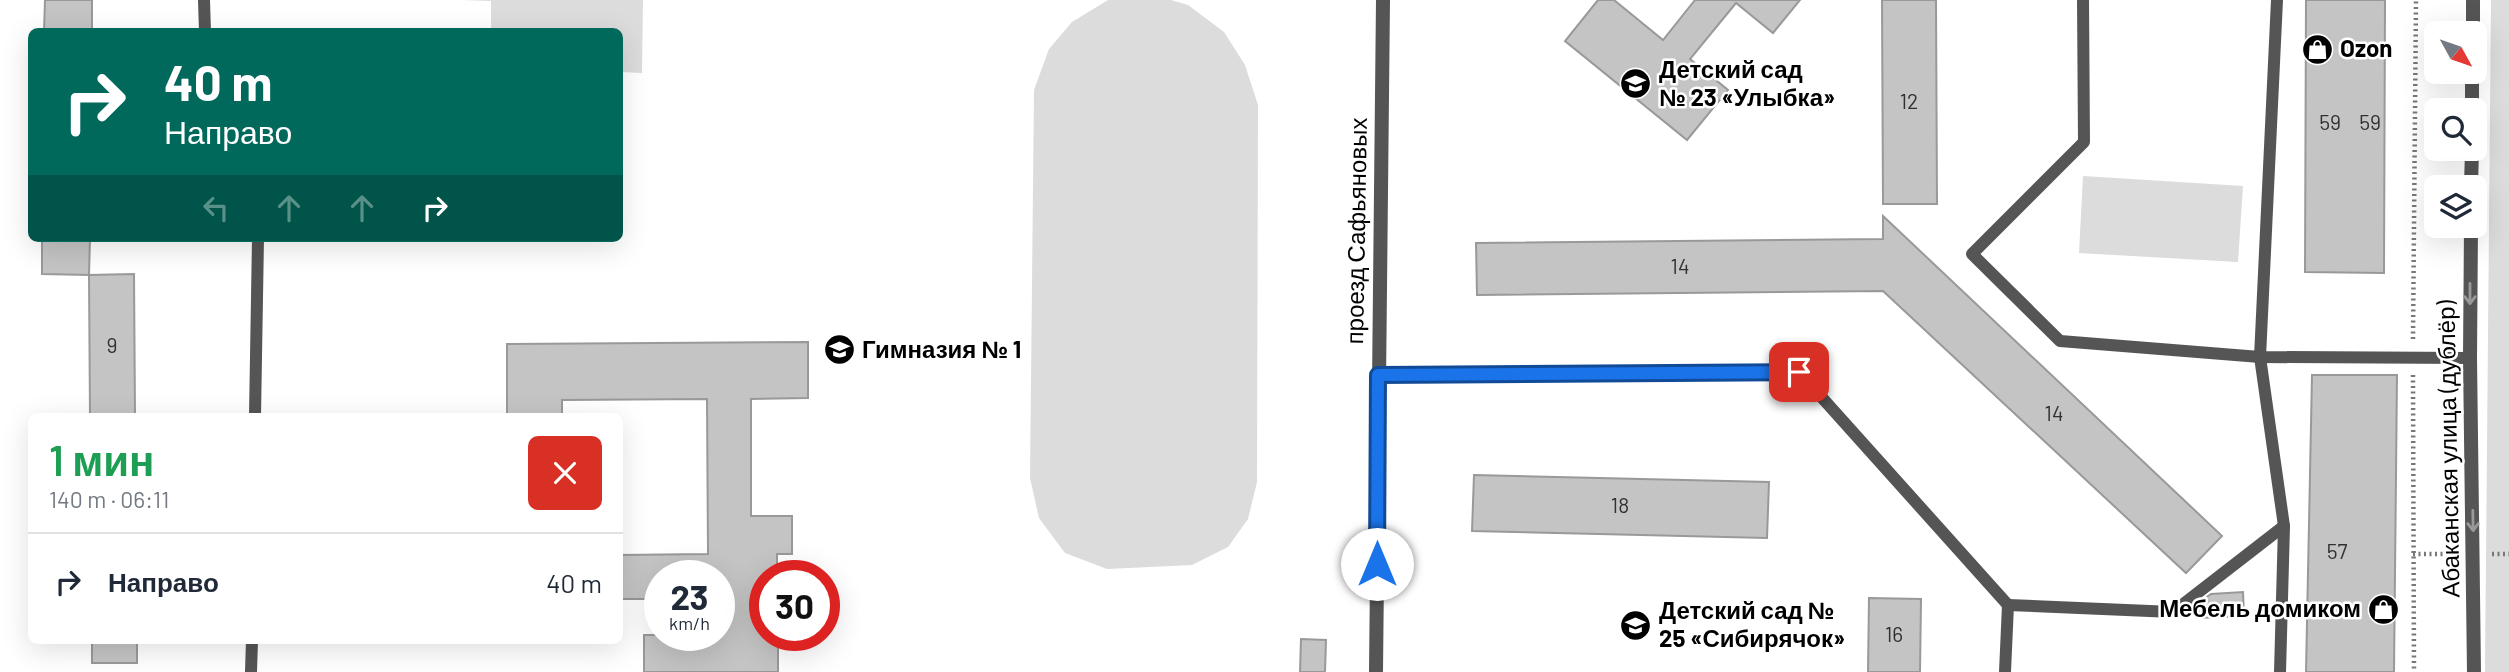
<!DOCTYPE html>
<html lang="ru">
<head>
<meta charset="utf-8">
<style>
	:root { --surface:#fff; --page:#f2f2f3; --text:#1f2937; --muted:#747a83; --line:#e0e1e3 }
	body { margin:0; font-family:Barlow,sans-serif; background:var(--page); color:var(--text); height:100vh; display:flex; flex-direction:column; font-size:26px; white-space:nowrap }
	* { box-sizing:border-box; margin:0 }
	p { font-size:23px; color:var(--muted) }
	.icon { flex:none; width:38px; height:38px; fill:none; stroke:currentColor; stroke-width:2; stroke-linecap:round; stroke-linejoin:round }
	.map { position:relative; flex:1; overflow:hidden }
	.side { position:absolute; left:28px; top:413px; width:595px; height:231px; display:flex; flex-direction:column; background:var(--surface); border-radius:10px; box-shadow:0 7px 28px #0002 }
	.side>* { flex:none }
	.banner { position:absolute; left:28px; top:28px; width:595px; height:214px; border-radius:10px; box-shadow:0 7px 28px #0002; background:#00695c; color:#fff; overflow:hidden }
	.needle { width:46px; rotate:130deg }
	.buttons { position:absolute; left:2424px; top:21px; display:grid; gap:14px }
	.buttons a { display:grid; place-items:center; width:63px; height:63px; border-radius:10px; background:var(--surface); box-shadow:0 7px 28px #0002; font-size:35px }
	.speed { position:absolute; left:644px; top:560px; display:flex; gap:14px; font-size:35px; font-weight:700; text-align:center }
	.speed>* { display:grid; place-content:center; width:91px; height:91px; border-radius:50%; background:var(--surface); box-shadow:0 7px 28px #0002; line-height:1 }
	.speed small { font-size:18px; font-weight:400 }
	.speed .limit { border:10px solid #d22; background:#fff; color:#111 }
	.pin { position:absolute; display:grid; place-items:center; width:60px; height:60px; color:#fff; margin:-30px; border-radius:14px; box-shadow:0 4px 10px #0006 }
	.me { position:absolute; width:77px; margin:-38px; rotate:0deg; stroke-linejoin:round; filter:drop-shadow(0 0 5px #0008) }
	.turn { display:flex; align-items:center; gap:24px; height:147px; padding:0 21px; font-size:32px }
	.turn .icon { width:91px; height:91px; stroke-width:2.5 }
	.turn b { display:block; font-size:49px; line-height:60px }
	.lanes { display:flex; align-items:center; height:66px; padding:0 21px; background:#0003; justify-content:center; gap:35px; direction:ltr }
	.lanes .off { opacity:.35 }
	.round { display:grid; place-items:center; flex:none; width:74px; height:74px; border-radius:10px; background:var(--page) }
	.summary { display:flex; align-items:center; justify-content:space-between; height:119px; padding:0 21px }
	h1 { font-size:42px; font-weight:600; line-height:52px; color:#1e9e55 }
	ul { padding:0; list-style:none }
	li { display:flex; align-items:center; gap:21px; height:98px; padding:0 21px; border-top:2px solid var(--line) }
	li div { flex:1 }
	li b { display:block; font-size:26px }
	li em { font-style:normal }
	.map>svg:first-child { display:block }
	.green { fill:#dcdcdc }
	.building { fill:#c4c4c4; stroke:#999; stroke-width:2 }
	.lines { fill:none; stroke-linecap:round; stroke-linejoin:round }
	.path { stroke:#777; stroke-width:4.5; stroke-dasharray:2 3.5; stroke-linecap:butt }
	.lane { stroke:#555; stroke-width:12 }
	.street { stroke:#555; stroke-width:14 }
	.oneway { stroke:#999 }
	.route-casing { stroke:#114b97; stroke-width:18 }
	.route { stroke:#1a73e8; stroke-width:12 }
	.labels { text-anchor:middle; stroke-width:5; stroke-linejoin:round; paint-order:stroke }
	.number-label { font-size:21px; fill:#313131 }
	.poi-label { font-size:24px; font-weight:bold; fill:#000; stroke:#fff; text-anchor:start }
	.street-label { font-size:24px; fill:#000; stroke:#fff }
</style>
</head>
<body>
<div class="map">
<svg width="2509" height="672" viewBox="0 0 2509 672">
	<rect width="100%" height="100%" fill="#fff"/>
	<g class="green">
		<path d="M462,0H643L642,73L620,72V32L491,31V1Z"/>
		<path d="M1108,0H1171L1188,5L1224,32L1245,65L1258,105L1257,482L1248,519L1228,547L1192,565L1107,569L1065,553L1039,518L1030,478L1034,90L1049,49L1072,22Z"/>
		<path d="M2491,0H2509V672H2485Z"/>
		<path d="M2083,176L2243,186L2238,262L2079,253Z"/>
	</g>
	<g class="building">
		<path d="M45,0H92V32H44Z"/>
		<path d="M1598,0H1614L1663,40L1695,0H1800L1773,33L1736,3L1690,59L1728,90L1687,140L1565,41Z"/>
		<path d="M1882,0H1936L1937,204H1883Z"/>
		<path d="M2306,0H2385L2384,273L2305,272Z"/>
		<path d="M1883,216L2222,536L2186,573L1883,291L1477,295L1476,243L1883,239Z"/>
		<path d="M42,238H90L89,275L42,274Z"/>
		<path d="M134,274L135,416H90L89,275Z"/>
		<path d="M808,342V398L751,399V516H792V554H777V576H765V635H778V672H644V635H719V576H660V599H620V555L708,554L707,399L562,400V416H507V344Z"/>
		<path d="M2312,375H2397L2394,672H2306Z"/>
		<path d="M1474,475L1769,482L1767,538L1472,531Z"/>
		<path d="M2243,592L2244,616L2198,618L2197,604L2211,594Z"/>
		<path d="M1869,598L1921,599L1920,672H1868Z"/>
		<path d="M1301,639L1326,640L1325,672H1300Z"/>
		<rect x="92" y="640" width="45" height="23"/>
	</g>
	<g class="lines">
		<g class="path">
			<path d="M2413,339L2416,0"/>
			<path d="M2413,375L2414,672"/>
			<path d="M2413,554H2452"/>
			<path d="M2492,554H2509"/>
		</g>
		<g class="lane">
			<path d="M204,0L205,32"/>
			<path d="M2083,0L2084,142L1972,254L2060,341L2260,357L2470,358"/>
			<path d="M2277,0L2260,357L2284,526L2280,672"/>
			<path d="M1378,375L1799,372L2008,605"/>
			<path d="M255,416L258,238"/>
			<path d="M251,672L252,640"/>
			<path d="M2005,672L2008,605L2173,612L2284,526"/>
		</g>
		<g class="street">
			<path d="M2473,33V0"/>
			<path d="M2472,110V72"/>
			<path d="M2471,187L2472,149"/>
			<path d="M2471,226L2470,358L2474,672"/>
			<path d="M1376,672L1383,0"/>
		</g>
	</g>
	<defs><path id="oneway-shaft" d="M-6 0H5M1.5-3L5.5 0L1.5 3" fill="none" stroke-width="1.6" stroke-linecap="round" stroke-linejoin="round" transform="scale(1.75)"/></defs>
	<g class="oneway">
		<use href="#oneway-shaft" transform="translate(2470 294) rotate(90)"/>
		<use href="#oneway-shaft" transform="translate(2473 521) rotate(89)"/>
	</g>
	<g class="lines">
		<defs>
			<path id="route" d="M1377,564L1378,375L1799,372"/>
		</defs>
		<use href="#route" class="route-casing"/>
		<use href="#route" class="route"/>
	</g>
	<defs>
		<symbol id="shop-disc" viewBox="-11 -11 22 22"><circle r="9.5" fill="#000" stroke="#fff"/><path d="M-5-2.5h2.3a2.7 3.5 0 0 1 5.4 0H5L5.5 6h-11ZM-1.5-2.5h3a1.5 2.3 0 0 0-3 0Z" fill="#fff"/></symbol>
		<symbol id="school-disc" viewBox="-11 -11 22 22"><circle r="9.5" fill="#000" stroke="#fff"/><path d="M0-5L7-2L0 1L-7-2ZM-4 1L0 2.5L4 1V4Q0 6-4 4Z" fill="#fff"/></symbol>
	</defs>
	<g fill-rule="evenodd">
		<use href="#shop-disc" x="2300" y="32" width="35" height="35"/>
		<use href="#school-disc" x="1618" y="66" width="35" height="35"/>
		<use href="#school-disc" x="822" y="332" width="35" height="35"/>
		<use href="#shop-disc" x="2366" y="592" width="35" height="35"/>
		<use href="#school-disc" x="1618" y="608" width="35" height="35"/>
	</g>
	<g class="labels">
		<g class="number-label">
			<text x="1909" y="109">12</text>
			<text x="2330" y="130">59</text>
			<text x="2370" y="130">59</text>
			<text x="1680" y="274">14</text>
			<text x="112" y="353">9</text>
			<text x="2054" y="421">14</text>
			<text x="1620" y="513">18</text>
			<text x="2337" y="559">57</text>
			<text x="1894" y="642">16</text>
		</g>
		<g class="poi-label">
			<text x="2340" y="57">Ozon</text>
			<text x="1659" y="78">Детский сад<tspan x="1659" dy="28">№ 23 «Улыбка»</tspan></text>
			<text x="862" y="358">Гимназия № 1</text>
			<text x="2361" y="617" text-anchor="end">Мебель домиком</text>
			<text x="1659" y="619">Детский сад №<tspan x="1659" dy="28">25 «Сибирячок»</tspan></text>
		</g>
		<g class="street-label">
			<text transform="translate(1357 231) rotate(-89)" y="8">проезд Сафьяновых</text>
			<text transform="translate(2449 449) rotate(-91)" y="8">Абаканская улица (дублёр)</text>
		</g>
	</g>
</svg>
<div class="buttons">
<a><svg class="needle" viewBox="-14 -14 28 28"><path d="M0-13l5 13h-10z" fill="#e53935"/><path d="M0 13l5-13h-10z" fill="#747a83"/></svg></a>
<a><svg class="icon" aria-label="search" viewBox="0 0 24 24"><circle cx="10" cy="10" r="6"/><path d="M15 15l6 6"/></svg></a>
<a><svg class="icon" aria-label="layers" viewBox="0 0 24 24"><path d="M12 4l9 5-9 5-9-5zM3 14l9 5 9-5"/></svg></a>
</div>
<div class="speed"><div>23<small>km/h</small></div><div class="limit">30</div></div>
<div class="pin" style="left:1799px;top:372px;background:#d93025"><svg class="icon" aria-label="arrive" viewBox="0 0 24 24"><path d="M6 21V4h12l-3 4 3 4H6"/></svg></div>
<svg class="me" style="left:1377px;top:564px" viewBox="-20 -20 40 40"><circle r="19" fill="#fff"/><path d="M0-13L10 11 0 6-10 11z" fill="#1a73e8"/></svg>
<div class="banner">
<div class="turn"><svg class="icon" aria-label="right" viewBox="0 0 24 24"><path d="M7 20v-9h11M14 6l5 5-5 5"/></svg><div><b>40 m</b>Направо</div></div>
<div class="lanes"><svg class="icon off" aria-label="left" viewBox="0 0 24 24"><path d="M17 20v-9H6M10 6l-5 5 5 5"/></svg><svg class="icon off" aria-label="ahead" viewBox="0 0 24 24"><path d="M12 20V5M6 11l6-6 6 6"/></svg><svg class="icon off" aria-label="ahead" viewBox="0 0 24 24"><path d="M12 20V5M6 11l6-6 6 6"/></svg><svg class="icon" aria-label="right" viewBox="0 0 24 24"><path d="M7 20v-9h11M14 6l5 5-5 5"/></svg></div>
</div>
<section class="side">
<div class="summary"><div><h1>1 мин</h1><p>140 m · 06:11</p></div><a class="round" style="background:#d93025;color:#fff"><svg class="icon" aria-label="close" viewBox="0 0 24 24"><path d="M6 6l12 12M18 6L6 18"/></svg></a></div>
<ul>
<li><svg class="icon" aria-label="right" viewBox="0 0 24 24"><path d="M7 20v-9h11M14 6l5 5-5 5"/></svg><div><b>Направо</b></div><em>40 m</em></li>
</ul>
</section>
</div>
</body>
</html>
